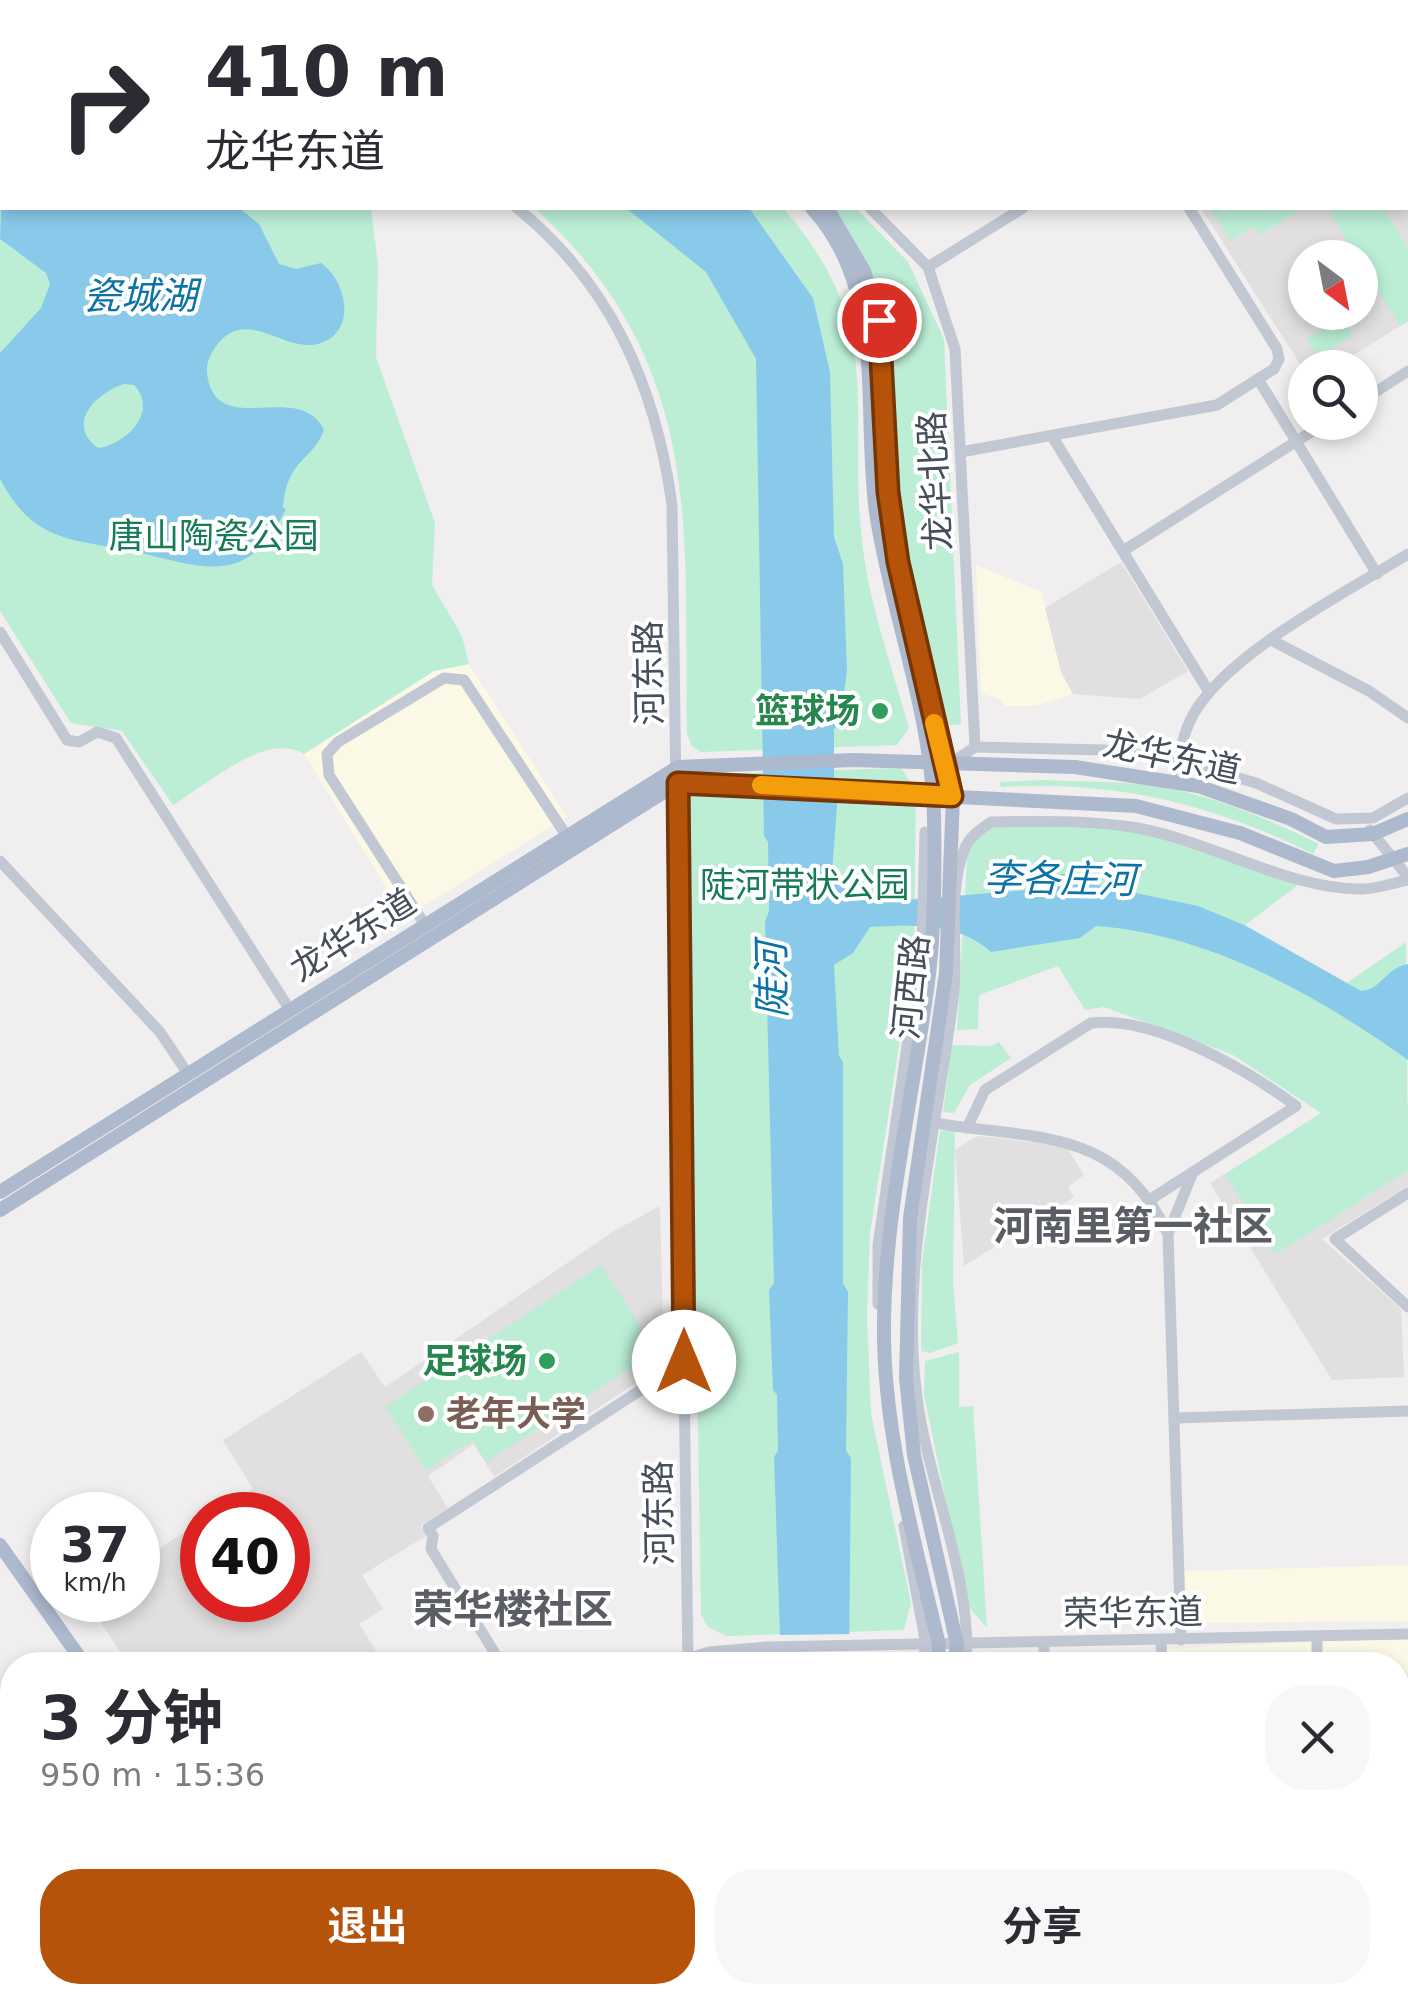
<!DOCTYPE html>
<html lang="zh">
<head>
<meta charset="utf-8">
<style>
	:root { --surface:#fff; --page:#f7f7f7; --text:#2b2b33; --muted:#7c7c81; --accent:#b45309 }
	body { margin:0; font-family:"DejaVu Sans","Noto Sans SC",sans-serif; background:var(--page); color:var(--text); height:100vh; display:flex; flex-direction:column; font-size:38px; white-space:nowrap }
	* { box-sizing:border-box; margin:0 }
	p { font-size:32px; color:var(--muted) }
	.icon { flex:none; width:55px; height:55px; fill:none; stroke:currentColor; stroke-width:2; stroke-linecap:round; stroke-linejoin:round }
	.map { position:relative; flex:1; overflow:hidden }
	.side { position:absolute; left:0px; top:1652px; width:1410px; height:352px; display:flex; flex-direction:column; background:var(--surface); border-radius:40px 40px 0 0; box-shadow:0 5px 15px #0003 }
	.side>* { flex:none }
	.guide { position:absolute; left:0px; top:0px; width:1410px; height:210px; box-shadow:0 5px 15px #0003; background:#fff; color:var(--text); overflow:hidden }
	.needle { width:65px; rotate:148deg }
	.controls { position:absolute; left:1288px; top:240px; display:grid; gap:20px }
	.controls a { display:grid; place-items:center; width:90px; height:90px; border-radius:50%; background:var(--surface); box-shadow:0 5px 15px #0003; font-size:50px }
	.speed { position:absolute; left:30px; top:1492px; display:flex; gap:20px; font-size:50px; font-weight:700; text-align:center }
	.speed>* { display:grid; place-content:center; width:130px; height:130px; border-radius:50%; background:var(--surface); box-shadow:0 5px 15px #0003; line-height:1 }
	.speed small { font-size:25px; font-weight:400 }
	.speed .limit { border:15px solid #d22; background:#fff; color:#111 }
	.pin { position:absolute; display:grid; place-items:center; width:85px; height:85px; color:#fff; margin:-42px; border:5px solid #fff; border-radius:50%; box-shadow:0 2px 10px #0007 }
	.me { position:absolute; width:110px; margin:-55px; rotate:0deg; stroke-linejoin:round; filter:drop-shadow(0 0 8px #0008) }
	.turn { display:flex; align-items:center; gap:35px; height:210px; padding:0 40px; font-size:45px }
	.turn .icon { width:130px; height:130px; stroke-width:2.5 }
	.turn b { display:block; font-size:70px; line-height:85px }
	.round { display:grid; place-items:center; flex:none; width:105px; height:105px; border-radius:40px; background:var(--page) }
	.summary { display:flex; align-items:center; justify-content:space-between; height:170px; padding:0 40px }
	h1 { font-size:60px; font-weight:700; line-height:75px }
	.cta { display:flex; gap:20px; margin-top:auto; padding:20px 40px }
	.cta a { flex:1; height:115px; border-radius:40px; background:var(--accent); color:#fff; font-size:40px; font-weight:700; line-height:115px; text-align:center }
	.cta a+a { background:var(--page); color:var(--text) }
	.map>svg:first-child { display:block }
	.commercial { fill:#fcf8e6 }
	.education { fill:#e1dfe0; fill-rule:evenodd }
	.medical { fill:#fae4dd }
	.green { fill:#bceed6 }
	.water { fill:#89caeb; fill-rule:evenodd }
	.pier { fill:#f0eeee }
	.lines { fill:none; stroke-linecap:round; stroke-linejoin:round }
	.minor { stroke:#c1c8d3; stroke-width:11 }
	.major { stroke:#adb9cd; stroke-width:14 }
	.route-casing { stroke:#753606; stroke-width:25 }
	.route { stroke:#b45309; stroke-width:18 }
	.slow { stroke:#f59e0b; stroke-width:18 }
	.leisure-dot { fill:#2e9e5b; stroke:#fff; stroke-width:4 }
	.education-dot { fill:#8d6e63; stroke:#fff; stroke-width:4 }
	.labels { text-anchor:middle; stroke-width:8; stroke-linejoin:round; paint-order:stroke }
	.street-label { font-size:35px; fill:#464e5b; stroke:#fff }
	.park-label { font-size:35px; fill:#177c56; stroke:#fff }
	.leisure-label { font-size:35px; font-weight:bold; fill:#27864d; stroke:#fff; text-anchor:end }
	.education-label { font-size:35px; font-weight:bold; fill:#785e54; stroke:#fff; text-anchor:start }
	.water-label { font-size:38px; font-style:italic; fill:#0d73a7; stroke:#fff }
	.quarter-label { font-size:40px; font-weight:bold; fill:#5a5d63; stroke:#fff }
</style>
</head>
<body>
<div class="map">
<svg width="1408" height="2004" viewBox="0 0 1408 2004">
	<rect width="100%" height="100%" fill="#f0eeee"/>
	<g class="commercial">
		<path d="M976,565L1042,592L1061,672L1073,694L1035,706H1005L1002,700L981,693Z"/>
		<path d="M469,664L567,817L405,918L304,754L434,671Z"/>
		<path d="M1408,1565V1621L1184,1623V1571Z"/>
		<path d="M1408,1637V1703H1398V1665H1163V1649Z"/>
		<path d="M587,1992L658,1993L657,2004H569Z"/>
	</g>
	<g class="education">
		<path d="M1408,44V321L1334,367L1305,368V372L1201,208H1408ZM1305,258H1360V312H1305Z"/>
		<path d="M1121,562L1188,671L1140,699L1073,694L1061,672L1045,608Z"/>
		<path d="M1377,1079L1408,1106V1186L1322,1239L1401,1309L1404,1377L1332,1380L1210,1183Z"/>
		<path d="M977,1136L1066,1146L1084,1175L1068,1187L1074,1197L964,1266L955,1150Z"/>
		<path d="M660,1206L664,1364L494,1477L474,1444L428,1476L448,1508L420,1526L426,1536L362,1575L383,1609L359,1624L385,1665H129L86,1600H138V1562L202,1521V1600H288V1515H212L253,1489L223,1440L361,1352L385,1387L614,1231Z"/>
		<path d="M1408,1899V2004H1376L1349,1993L1398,1992V1900Z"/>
	</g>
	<path class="medical" d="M340,1993H587L569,2004H348Z"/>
	<g class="green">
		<path d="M0,0L244,2H2V208H371L378,265L376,357L435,523L432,585L462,636L469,664L434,671L304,754C264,731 209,784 173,805L122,731L71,723L0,611Z"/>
		<path d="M535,208H783C888,329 847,402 862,541C869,605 892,666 909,728L897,745L701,752L692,746L687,734C684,522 705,365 535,208Z"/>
		<path d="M833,208H856L908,262L944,339L961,724L940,726L902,571L894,506L890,374L878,298Z"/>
		<path d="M1210,208H1303L1260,235L1254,226L1231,241Z"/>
		<path d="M1327,208H1383L1408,248V321L1400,326Z"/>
		<path d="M1340,317L1352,336L1318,357L1306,339Z"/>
		<path d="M901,768L916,790L914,950L870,1233L867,1316L871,1414L911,1603L904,1630L727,1636L708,1627L701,1615L688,794L696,780L708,774Z"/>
		<path d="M1047,780C1081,782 1116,781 1149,785C1208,793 1266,818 1319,844L1313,854C1214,804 1112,780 1001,787L1000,782Z"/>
		<path d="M991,827C1027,827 1063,825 1099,827C1168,831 1235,857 1298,885L1245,925L1347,983L1406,942L1408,1170L1276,1254L1225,1174L1321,1113L1233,1055L1104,1007L1085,1010L1058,966L979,995L978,1029L957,1030L968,845Z"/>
		<path d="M999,1042L1011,1058L970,1085L954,1113L943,1112L952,1045L991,1046Z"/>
		<path d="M955,1130L953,1280L958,1343L930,1353L921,1351L922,1262L940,1131Z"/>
		<path d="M601,1265L657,1351L486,1462L472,1441L426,1470L385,1407Z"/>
		<path d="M959,1352V1407L973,1406L987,1628L968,1606L924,1395L925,1361Z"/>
		<path d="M687,1993H862V2004H686Z"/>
	</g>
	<g class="water">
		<path d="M2,185V208H239L259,224L279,264L296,269L321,263C347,281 358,333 318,344C284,353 247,306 217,345C211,353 206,362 207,373C215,442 299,378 324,430C312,462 287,458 283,508L286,509C248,589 203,567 136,552C73,538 35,545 0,479V353L41,308L50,284L46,273L0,239ZM124,384L134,385C159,411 127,444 98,448C65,424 96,393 124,384Z"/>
		<path d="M626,208H749L813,298L830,372L834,537L843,564L847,671L840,723L834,729V785L838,792L832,874L851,883L869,903L1027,890L1060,874H1074L1093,884L1198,906L1244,925L1361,991C1381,990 1387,967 1408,964V1060C1317,995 1209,934 1096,926L1080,938L991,952C958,922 912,925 870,927L853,953L834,965L839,1056L843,1062V1283L848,1292L846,1451L851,1458L849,1665H781L774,1457L778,1451L777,1395L773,1390L769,1290L774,1283L765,922L769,911L768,842L764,836L756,359L706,272Z"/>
		<path d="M761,1993H840L836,2004H767Z"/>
	</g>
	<path class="pier" d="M855,1634L854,1657L776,1659L777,1635Z"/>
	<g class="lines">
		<g class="minor">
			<path d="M263,0L266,2"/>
			<path d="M665,0L667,2"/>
			<path d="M1235,0L1236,2"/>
			<path d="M820,2L824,0"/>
			<path d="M517,208C611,284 656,387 672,505L688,1665"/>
			<path d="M870,208L928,267L955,349L975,747L951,763"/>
			<path d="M1189,208L1277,349L1279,359L1274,369L1258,379L1377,574"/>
			<path d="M928,267L1023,208"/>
			<path d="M1360,402L1408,371"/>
			<path d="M1052,436L1209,692"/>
			<path d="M961,452L1217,405L1258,379"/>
			<path d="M1123,551L1327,422"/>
			<path d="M0,632L67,740L79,742L97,732L116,738L290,1010"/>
			<path d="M1271,640L1369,691L1408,718"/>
			<path d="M975,747L1104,750L1179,761L1256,783L1336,819L1373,818L1408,798"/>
			<path d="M1176,781C1180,757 1181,737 1193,715C1227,653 1347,592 1408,554"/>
			<path d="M1370,830L1408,877"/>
			<path d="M0,861L160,1032L188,1074"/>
			<path d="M425,925L329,775L327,754L338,742L444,678L464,680L566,835"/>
			<path d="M935,1123C1035,1140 1118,1126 1168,1234"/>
			<path d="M967,1128L985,1090L1091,1023C1154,1015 1247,1070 1296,1106L1193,1172L1168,1234L1181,1640"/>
			<path d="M1408,1193L1335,1239L1408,1307"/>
			<path d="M1151,1199L1193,1172"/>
			<path d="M878,1304V1245L922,944L925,832"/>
			<path d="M1176,1418L1408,1411"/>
			<path d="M904,1526L926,1645L922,1665"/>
			<path d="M1317,1637V1665"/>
			<path d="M1161,1640L1162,1665"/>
			<path d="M1044,1642V1665"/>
			<path d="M502,1665L431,1549L433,1536L428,1528L684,1362"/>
			<path d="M669,1665L709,1652L766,1647L1408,1634"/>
			<path d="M966,1665C973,1579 928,1483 917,1398C899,1263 939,1124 954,991C958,947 947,890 965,848C970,836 981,829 991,822C1040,821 1090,820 1138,828C1212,842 1291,890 1362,889C1377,889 1393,883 1408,880"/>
			<path d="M1398,1888H1408"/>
			<path d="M1327,1992L1351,2004"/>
			<path d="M126,2004L145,1992"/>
			<path d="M670,2004L671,1992"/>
			<path d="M870,2004V1992"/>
			<path d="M911,2004L912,1992"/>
		</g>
		<g class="major">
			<path d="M569,0L572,2"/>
			<path d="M592,0L596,2"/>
			<path d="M812,208C888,291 862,410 876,512C891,613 932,713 934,816C935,867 935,923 929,974C915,1089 886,1202 884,1319C882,1430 914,1538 939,1645L936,1665"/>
			<path d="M827,208L864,271L879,321L888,492L898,562L953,796L946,973L910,1218L906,1378L914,1455L957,1644L954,1665"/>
			<path d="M0,1192L678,767L854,760L1075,767L1198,786L1291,819L1326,837L1373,834L1408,819"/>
			<path d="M0,1210L678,783L1136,806L1240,833L1334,871L1368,867L1408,854"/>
			<path d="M0,1545L85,1665"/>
			<path d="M315,1992L323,2004"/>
			<path d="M881,2004L882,1992"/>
			<path d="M899,2004V1992"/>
		</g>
	</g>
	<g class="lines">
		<defs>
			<path id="route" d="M684,1362L678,783L952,796L898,562L888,492L879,320"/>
		</defs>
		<use href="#route" class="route-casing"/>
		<use href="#route" class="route"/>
		<path class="slow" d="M761,785L952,796L934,723"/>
	</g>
	<g class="leisure-dot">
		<circle cx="880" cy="711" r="10"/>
		<circle cx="547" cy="1361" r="10"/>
	</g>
	<circle class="education-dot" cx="426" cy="1414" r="10"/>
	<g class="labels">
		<g class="street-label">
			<text transform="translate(935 481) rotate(-93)" y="12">龙华北路</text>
			<text transform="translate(649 673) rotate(-91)" y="12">河东路</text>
			<text transform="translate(1172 757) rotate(12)" y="12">龙华东道</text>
			<text transform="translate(353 935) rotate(-32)" y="12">龙华东道</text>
			<text transform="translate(911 987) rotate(-84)" y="12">河西路</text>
			<text transform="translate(659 1513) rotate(-91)" y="12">河东路</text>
			<text transform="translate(1133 1613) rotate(-1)" y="12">荣华东道</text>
		</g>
		<g class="park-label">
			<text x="214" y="548">唐山陶瓷公园</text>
			<text x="805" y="897">陡河带状公园</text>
		</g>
		<g class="leisure-label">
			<text x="860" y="723">篮球场</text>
			<text x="527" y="1373">足球场</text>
		</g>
		<g class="education-label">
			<text x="446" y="1426">老年大学</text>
		</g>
		<g class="water-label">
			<text x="140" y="309">瓷城湖</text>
			<text transform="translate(1060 879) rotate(1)" y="13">李各庄河</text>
			<text transform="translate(772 980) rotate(-91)" y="13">陡河</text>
		</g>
		<g class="quarter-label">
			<text x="1133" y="1240">河南里第一社区</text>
			<text x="513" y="1623">荣华楼社区</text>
		</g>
	</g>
</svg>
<div class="controls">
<a><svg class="needle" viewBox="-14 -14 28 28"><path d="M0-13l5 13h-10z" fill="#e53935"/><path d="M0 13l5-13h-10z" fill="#7c7c81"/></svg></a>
<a><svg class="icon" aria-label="search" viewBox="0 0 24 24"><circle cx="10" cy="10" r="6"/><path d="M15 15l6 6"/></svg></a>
</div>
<div class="speed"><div>37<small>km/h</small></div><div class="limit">40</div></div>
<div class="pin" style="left:879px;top:320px;background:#d93025"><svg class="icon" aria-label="arrive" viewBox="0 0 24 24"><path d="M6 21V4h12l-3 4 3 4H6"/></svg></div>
<svg class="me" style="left:684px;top:1362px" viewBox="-20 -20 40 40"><circle r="19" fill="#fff"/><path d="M0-13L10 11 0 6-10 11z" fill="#b45309"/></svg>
<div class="guide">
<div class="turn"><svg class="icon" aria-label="right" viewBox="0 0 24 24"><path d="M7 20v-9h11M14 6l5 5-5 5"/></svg><div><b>410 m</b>龙华东道</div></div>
</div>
<section class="side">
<div class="summary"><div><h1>3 分钟</h1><p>950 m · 15:36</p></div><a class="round"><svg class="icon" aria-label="close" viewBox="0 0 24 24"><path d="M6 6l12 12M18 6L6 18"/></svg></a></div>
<div class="cta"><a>退出</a><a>分享</a></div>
</section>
</div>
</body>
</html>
